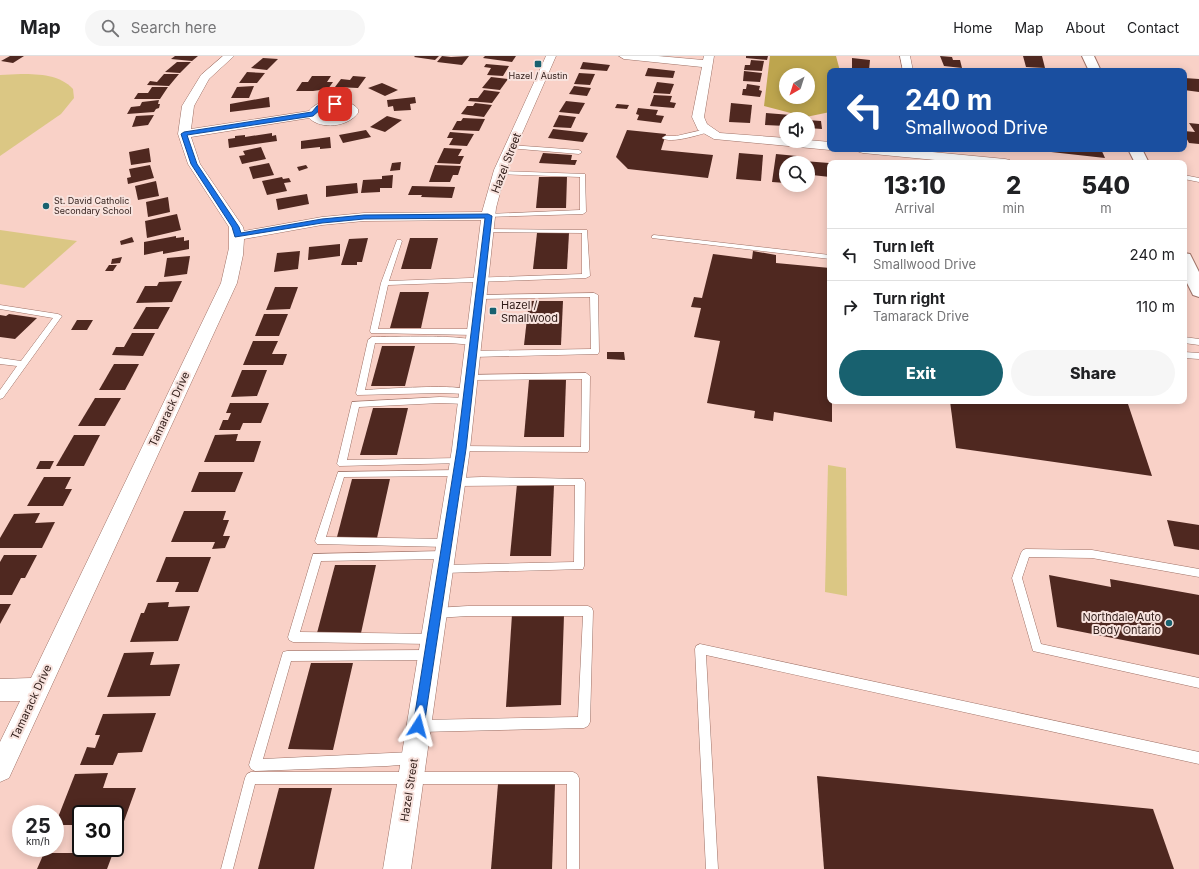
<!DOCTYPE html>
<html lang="en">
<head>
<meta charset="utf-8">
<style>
	:root { --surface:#fff; --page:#f6f6f6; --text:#202124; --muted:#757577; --line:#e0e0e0; --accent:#18616f }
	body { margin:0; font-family:Inter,sans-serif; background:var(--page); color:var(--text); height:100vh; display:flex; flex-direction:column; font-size:15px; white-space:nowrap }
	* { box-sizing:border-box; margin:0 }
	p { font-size:13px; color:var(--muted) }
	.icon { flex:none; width:22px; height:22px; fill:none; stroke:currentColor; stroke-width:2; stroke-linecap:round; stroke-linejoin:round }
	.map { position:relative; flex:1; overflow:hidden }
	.sheet { position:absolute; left:827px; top:104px; width:360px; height:244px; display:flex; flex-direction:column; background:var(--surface); border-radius:8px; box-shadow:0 2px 10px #0003 }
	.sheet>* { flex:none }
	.banner { position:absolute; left:827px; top:12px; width:360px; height:84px; border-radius:8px; box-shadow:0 2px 10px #0003; background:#1a4fa0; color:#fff; overflow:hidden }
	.needle { width:26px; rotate:219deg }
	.buttons { position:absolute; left:779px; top:12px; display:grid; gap:8px }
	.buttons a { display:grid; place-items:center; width:36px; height:36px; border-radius:50%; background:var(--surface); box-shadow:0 2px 10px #0003; font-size:20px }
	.speed { position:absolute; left:12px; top:749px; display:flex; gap:8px; font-size:20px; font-weight:700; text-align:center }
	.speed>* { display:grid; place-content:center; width:52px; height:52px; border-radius:50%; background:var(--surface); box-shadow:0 2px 10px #0003; line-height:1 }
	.speed small { font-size:10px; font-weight:400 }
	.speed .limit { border:2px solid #111; border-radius:6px; background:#fff; color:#111 }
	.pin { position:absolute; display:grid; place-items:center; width:34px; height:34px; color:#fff; margin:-17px; border-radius:8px; box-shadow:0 2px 6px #0006 }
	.me { position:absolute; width:44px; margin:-22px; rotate:9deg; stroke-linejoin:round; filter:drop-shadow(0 0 3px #0008) }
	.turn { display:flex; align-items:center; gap:14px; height:84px; padding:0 12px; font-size:18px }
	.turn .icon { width:52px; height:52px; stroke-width:2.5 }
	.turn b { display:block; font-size:28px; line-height:34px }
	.eta { display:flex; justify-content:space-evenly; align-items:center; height:68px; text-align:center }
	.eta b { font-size:24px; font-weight:800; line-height:28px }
	.action { display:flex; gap:8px; margin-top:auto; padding:8px 12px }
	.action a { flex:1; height:46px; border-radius:24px; background:var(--accent); color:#fff; font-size:16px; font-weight:800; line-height:46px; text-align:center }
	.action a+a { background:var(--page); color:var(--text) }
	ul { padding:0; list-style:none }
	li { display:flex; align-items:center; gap:12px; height:52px; padding:0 12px; border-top:1px solid var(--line) }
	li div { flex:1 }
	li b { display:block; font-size:15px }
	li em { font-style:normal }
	header { display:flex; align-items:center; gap:24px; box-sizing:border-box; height:56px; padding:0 20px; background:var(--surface); border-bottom:1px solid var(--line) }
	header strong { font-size:19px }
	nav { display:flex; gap:22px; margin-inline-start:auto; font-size:14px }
	.search { width:280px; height:36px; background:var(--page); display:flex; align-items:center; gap:10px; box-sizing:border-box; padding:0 14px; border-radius:22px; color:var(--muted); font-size:15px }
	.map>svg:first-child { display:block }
	.green { fill:#dbc784 }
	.forest { fill:#bda54e; fill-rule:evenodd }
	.building { fill:#4f2820 }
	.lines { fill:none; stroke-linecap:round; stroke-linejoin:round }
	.service-casing { stroke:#9e7166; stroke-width:1 }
	.minor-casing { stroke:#9e7166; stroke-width:1 }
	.tertiary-casing { stroke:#9e7166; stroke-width:2 }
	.service { fill:#fff; fill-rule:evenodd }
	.minor { fill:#fff; fill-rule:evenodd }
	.tertiary { fill:#fff; fill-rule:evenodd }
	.route { fill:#1a73e8; stroke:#114b97 }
	.poi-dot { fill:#18616f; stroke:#f8e3de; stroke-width:1.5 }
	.labels { text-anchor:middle; stroke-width:4; stroke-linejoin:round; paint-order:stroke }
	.far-poi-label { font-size:9px; fill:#301d19; stroke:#f8e3de }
	.street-label { font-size:11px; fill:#301d19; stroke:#f8e3de }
	.poi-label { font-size:11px; fill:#301d19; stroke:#f8e3de; text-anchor:start }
</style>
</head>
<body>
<header>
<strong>Map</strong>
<div class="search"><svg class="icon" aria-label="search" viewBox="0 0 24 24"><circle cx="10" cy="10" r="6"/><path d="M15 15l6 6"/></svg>Search here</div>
<nav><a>Home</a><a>Map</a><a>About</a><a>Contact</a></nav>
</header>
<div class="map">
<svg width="1199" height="813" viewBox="0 0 1199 813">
	<rect width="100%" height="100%" fill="#f9d1c7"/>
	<g class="green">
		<path d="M21,18C40,18 60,19 73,33L74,42L61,58L0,100V19Z"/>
		<path d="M0,174L77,185L24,232L0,228Z"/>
		<path d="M828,409L846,412L847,540L825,536Z"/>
	</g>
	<path class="forest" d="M770,0H836L840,15H830V56L806,61L764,50ZM786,19H808V41H786Z"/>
	<g class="building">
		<path d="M10,0H24L13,7L1,5Z"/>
		<path d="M175,0H198L192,5L171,3Z"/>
		<path d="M415,0H439L435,4L414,1Z"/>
		<path d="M442,0L451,1L469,0L462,9L437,6Z"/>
		<path d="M485,0H516L512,6L483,2Z"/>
		<path d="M746,0H768L767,4L746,2Z"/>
		<path d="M940,0L952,1L953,4H960L962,12L944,10Z"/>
		<path d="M1023,0H1042L1045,12L1026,11Z"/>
		<path d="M263,2L278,3L267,14L251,12Z"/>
		<path d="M852,2L870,4L869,14L852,12Z"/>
		<path d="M751,4L764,5L762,15L744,14L745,9H750Z"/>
		<path d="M177,6H191L180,17L165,16Z"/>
		<path d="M583,6L610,9L607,15L580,13Z"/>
		<path d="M486,8L509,10L503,20L487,19L491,12L484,11Z"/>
		<path d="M648,12L675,15L673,22L645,20Z"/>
		<path d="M940,12L958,13L959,15H941Z"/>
		<path d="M744,15L762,17L760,26L743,25Z"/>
		<path d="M247,16L265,17L257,27H239Z"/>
		<path d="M579,17L595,18L590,29L574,28Z"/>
		<path d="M164,18H179L169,30L147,29L150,25L157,26Z"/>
		<path d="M312,20H331L327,26H333L328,33L313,35H296L302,26H308Z"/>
		<path d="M353,20L366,21L358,32L335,31L341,23L350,24Z"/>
		<path d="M491,21L508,23L500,34L482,32Z"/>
		<path d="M1184,22L1199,23V36L1184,34Z"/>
		<path d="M657,26L674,28L670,38L653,37Z"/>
		<path d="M382,27L398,34L385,40L368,32Z"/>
		<path d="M747,28L760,30L759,34L762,35L760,41L742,39L743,33H746Z"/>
		<path d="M254,30L249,42H231L237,31Z"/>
		<path d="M574,30L591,32L587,40L569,38Z"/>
		<path d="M152,31H168L160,43H134L138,37H148Z"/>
		<path d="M484,34L500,36L492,47L468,45L470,42H478Z"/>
		<path d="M654,39L672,40L670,46L676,47L674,52L650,50Z"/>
		<path d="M269,41L270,51L230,56V48Z"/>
		<path d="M415,41L416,47L410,48L411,54L394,55L393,50L388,51L387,44Z"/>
		<path d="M159,44L158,48H160L159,52L156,53L154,56L127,58L131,51L140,50L142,46Z"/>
		<path d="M566,45L585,47L579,58L559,56Z"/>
		<path d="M475,47L492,49L484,61L461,58L467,50H473Z"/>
		<path d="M731,47L752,49L750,67L729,66Z"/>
		<path d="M617,48L629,49L627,53L615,52Z"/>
		<path d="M638,52L658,54L656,59L664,60L661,67L637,64L639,59L636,58Z"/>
		<path d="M766,57L791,59V63H786V70L765,69Z"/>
		<path d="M154,59L148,69L132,71L136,60Z"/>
		<path d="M559,59L576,61L571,72L553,71Z"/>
		<path d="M387,60L402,64L385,76L370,71Z"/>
		<path d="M463,62L485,63L479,75L452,74L457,65H461Z"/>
		<path d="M808,64L821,65L822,73L808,72Z"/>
		<path d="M1189,67L1199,68V88L1189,87L1184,78V75L1195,76Z"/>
		<path d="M553,73L588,77L583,86L548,82Z"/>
		<path d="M366,74L371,81L343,87L339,79Z"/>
		<path d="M627,74L666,78L661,94L713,99L708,122L628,113L616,101Z"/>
		<path d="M450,76L474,78L467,90L449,89L453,82H447Z"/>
		<path d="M272,77V80L276,79L277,85L229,92L228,83L235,82V80L245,79V81Z"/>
		<path d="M330,81L331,92L320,93V91L301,93V85Z"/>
		<path d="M261,91L266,103L242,108L239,100L245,99L243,95Z"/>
		<path d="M149,92L151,106L131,109L129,96Z"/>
		<path d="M444,92L462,93L458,100H464L460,108L437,107Z"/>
		<path d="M1050,93H1101L1105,102L1051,96Z"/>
		<path d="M543,97L572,99L571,104H577L575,109L539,107Z"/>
		<path d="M739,97L763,99L761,125L736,123Z"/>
		<path d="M776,98L797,100L796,107H786V127L772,126Z"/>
		<path d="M804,105L829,107L830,121L812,119V114H808V107H804Z"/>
		<path d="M401,106L400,114L390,115L392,107Z"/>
		<path d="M269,107L274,119L253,123L249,111Z"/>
		<path d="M150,109L154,122L128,128L127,122L131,121L129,113Z"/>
		<path d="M306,109L308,112L299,115L297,111Z"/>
		<path d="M435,109L461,110L458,119H453L450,126H429Z"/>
		<path d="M393,119L392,132H380V136L361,137L363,124L382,123V120Z"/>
		<path d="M282,121L283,123L289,122L291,126L284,127L287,135L267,139L262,125Z"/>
		<path d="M539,121H567L566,152H536Z"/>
		<path d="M156,125L159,140L138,144L135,130Z"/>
		<path d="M357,127L358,137L326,141V130Z"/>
		<path d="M412,130L455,131L452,142L421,141L422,139H408Z"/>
		<path d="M307,138L309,148L278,154L276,143Z"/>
		<path d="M168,141L170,156L148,161L146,146Z"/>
		<path d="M177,158L181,174L147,182L145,165Z"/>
		<path d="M537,177H569L567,213H533Z"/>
		<path d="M176,180V182L184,181V185L189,184V193L163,198V195L144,199V186Z"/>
		<path d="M132,181L134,186L121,189L120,185Z"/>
		<path d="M368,182L362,206H357V209H341L349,183Z"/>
		<path d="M410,182H438L431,213H401Z"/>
		<path d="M340,188V200L308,204L309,191Z"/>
		<path d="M300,195L298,213L274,216L277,197Z"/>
		<path d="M753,195L776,199V207L830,212V345H832V366L774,356L773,365L754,362L755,355L707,347L720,285L694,281L701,252L691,251L694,241L702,242L713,198L752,203Z"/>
		<path d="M190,200L187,218L164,221L167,202Z"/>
		<path d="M122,201L120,207L111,208L112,203Z"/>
		<path d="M109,209H117L113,215H105Z"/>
		<path d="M182,225L172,246L136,247L145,230H157L159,226Z"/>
		<path d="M275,231H298L290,253L266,254Z"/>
		<path d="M400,236H429L421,272H390Z"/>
		<path d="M529,245H563L561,289H524Z"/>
		<path d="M146,251H170L158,273H133Z"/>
		<path d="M9,258L37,262L15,283L0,281V259L6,260Z"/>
		<path d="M264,258H288L279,280H255Z"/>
		<path d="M77,264H93L87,274H71Z"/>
		<path d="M132,277H155L143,300L112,299L116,291H124Z"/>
		<path d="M253,285H278L272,298H287L283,309H243Z"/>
		<path d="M382,290H415L405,330H371Z"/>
		<path d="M607,296H624L625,304L607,303Z"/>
		<path d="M114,308H139L125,334H99Z"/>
		<path d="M242,314H267L257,340L231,341Z"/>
		<path d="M529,324H566L564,381H524Z"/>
		<path d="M95,342H121L105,370H78Z"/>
		<path d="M950,345H1127L1152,420L956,392Z"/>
		<path d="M230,347H269L261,367H243L240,374H219L223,364H228L231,357H226Z"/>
		<path d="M373,352H408L397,399H360Z"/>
		<path d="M238,378L236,385H261L254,406H204L215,379Z"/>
		<path d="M74,379H100L84,410H56Z"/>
		<path d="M40,405H54L50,413H36Z"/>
		<path d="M199,416H243L235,436H191Z"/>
		<path d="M44,421H71L65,433H72L63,450H27Z"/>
		<path d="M352,423H390L377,482L337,481Z"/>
		<path d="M517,428L554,429L551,500H510Z"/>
		<path d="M184,455H226L223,464H229L223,480H230L225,492L212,493L215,486H171Z"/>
		<path d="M40,457L35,467L55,466L42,492H0V482L14,458Z"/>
		<path d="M1167,464L1199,469V494L1174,490Z"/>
		<path d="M4,499H37L25,522H21L12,539H0V506Z"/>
		<path d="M166,501H211L198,536H175L179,526H156Z"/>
		<path d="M335,509H376L361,577H317Z"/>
		<path d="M1049,519L1111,531L1110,523L1199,539V599L1057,571Z"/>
		<path d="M169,546L168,551L190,550L178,585L130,586L141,557H144L148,547Z"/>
		<path d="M0,548H11L0,568Z"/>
		<path d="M512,558L564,559L561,649L506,651Z"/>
		<path d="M154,596L150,609L180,608L170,640L107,641L124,597Z"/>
		<path d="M311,607H353L333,694L288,693Z"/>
		<path d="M156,657L142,696L118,697L113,709H80L87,691L95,692L100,679H95L103,658Z"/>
		<path d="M108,717L103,732H136L123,768H115V758H81V769H55L75,718Z"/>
		<path d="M817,720L1153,753L1174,813H824Z"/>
		<path d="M498,728H555L552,813H491Z"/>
		<path d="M279,732H332L314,813H258Z"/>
		<path d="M44,797H113L107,813H37Z"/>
	</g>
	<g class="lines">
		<defs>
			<g id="service">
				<path d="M707,73L710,75L709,76C698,79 671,88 662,82L665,80H676Z"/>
				<path d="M510,89L579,94L582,96L579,98L508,92L507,91Z"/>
				<path d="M499,115L585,118L586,156L583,158L486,161L485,160L488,158L580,154V121L497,118L496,117Z"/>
				<path d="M1184,119L1199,122V126L1184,123Z"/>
				<path d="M487,173L587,174L590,220L586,222L388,229L378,273H475L479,276L475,279L371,277L370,275L381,227L397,184H401L402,185L389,225L582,218V177L485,176V174Z"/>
				<path d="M654,179L830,199V203L652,182V180Z"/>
				<path d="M594,237L598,239L599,296L598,298L473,301L469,298L473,295L591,293L590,241L479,243L475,241L479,239Z"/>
				<path d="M0,249L58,258L62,260L3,342L0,343V334L17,310L0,308V302L21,305L53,262L0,253Z"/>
				<path d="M372,281C388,281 470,278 478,286L474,289L450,287H375L365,334C380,333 465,327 471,335L467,338L441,337L357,339L356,337L368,284Z"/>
				<path d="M1184,281L1199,283V289L1184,287Z"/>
				<path d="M1184,296L1199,297V303L1184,302Z"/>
				<path d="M586,317L590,320L589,394L588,396L458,395L457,393L461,390L581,391L582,323L469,324L466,323L465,321L466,319Z"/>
				<path d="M440,341L466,342L470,345L466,348L440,347L359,351L347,404L459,402L463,405L462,407L339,410L337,408L352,346Z"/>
				<path d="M458,414L461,415L463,417L461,419L458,420L344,421L326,481L447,483L450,484L452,487L450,490L447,491L317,488L315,485L338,416Z"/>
				<path d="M482,421L583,423L585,426L584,510L583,513L443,517L439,516L438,513L439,510L443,509L574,506L575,429L456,430L453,429L451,426L453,423L456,422Z"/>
				<path d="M1026,493L1092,494L1199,513V521L1092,502L1029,501L1022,522L1041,588L1199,622V632L1033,595L1012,522L1021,497L1023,494Z"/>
				<path d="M445,495L449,496L450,499L449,502L445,503L321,505L300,576L432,578L436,580L437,583L436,586L432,588L293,586L289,584L288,581L313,498Z"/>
				<path d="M468,550H588L592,552L593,555L590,666L588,670L584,672L420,676L416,674L414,670L416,666L420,664L578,661L583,560H468L436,562L432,560L431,557L432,554L436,552Z"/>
				<path d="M700,588L1199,696V708L706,599L718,813H706L695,593L696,590Z"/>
				<path d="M429,594L433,595L434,599L433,603L429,604L291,605L263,703L412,696L416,698L418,702L416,706L412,708L387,710L255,715L251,713L249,709L283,596L287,595Z"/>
				<path d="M251,716H573L577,718L579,722V813H567V728H255L233,813H221L245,722L247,718Z"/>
			</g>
			<g id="minor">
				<path d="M223,0H234L209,23L194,50L191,73L309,55C318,42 348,40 358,53V57C348,71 321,74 309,62L191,81L200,108L243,171L244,175L322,161L364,157L482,156L494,114L546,0H556L506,114L496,152L470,393L411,813H383L452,393L481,164L364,165L322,169L244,183L243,199L237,227L9,722L0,726V686L20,645H0V623L31,622L221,227L229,192V171L188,108L178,78L182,50L201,19ZM332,52H344L346,56C338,62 329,64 320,60L321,56Z"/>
				<path d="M619,0H658L703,4L704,0H714L704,61L707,68L720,77L786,82V85L808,84L830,86V93H833L830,94L714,83L698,74L692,61L702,11L624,3Z"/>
				<path d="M900,0H910L913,15H903Z"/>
				<path d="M857,93H901L1005,103L1010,104L1011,107H966L863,97L859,96Z"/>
			</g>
			<g id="tertiary">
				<path d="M1082,0H1094L1101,15H1089Z"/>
				<path d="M1128,93H1142L1149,107H1135Z"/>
				<path d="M1184,197L1190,198L1199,216V241L1193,239L1184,221Z"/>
			</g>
		</defs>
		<use href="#service" class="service-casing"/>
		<use href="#minor" class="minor-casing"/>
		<use href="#tertiary" class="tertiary-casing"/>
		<use href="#service" class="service"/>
		<use href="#minor" class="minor"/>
		<use href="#tertiary" class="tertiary"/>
	</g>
	<path class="route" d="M335,46H337V49L321,53L313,60L187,79L197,108L239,171L241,177L322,163L364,159L488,158L492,160L466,393L424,670L423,674L418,675L414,674L413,670L457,393L485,162L364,163L322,167L235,181L232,171L191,108L181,78L184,76L312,56L317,50Z"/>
	<g class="poi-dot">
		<rect x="534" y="4" width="8" height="8" rx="2"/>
		<circle cx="46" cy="150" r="4"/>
		<rect x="489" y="251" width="8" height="8" rx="2"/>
		<circle cx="1169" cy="567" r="4"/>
	</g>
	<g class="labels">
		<g class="far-poi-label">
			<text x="538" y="23">Hazel / Austin</text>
			<text x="54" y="148" text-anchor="start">St. David Catholic<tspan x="54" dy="10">Secondary School</tspan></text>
		</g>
		<g class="street-label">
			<text transform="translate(506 107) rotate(-69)" y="4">Hazel Street</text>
			<text transform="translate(169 353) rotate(-65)" y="4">Tamarack Drive</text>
			<text transform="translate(31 646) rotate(-65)" y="4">Tamarack Drive</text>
			<text transform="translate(409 734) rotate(-81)" y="4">Hazel Street</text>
		</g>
		<g class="poi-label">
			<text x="501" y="253">Hazel /<tspan x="501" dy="13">Smallwood</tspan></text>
			<text x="1161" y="565" text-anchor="end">Northdale Auto<tspan x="1161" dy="13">Body Ontario</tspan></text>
		</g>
	</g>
</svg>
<div class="buttons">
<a><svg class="needle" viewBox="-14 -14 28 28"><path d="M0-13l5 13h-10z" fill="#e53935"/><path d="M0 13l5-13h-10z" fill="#757577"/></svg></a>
<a><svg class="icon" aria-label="sound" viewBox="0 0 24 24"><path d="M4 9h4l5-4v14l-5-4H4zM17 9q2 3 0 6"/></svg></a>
<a><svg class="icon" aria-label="search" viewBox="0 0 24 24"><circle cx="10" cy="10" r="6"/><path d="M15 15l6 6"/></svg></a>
</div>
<div class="speed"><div>25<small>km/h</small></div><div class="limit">30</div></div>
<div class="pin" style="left:335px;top:48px;background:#d93025"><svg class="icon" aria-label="arrive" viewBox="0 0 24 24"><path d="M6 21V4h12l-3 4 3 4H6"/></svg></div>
<svg class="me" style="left:418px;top:670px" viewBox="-20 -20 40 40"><path d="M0-17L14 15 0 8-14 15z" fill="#1a73e8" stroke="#fff" stroke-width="4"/></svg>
<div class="banner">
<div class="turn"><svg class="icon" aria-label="left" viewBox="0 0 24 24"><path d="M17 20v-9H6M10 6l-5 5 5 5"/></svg><div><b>240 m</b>Smallwood Drive</div></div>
</div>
<section class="sheet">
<div class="eta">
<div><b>13:10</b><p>Arrival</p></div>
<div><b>2</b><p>min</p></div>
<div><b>540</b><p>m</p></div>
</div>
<ul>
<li><svg class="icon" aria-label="left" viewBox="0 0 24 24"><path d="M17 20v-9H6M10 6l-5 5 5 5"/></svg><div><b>Turn left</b><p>Smallwood Drive</p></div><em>240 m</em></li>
<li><svg class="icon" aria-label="right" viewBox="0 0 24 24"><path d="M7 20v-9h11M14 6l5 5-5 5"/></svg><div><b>Turn right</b><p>Tamarack Drive</p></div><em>110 m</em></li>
</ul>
<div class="action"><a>Exit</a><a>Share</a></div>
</section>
</div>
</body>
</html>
